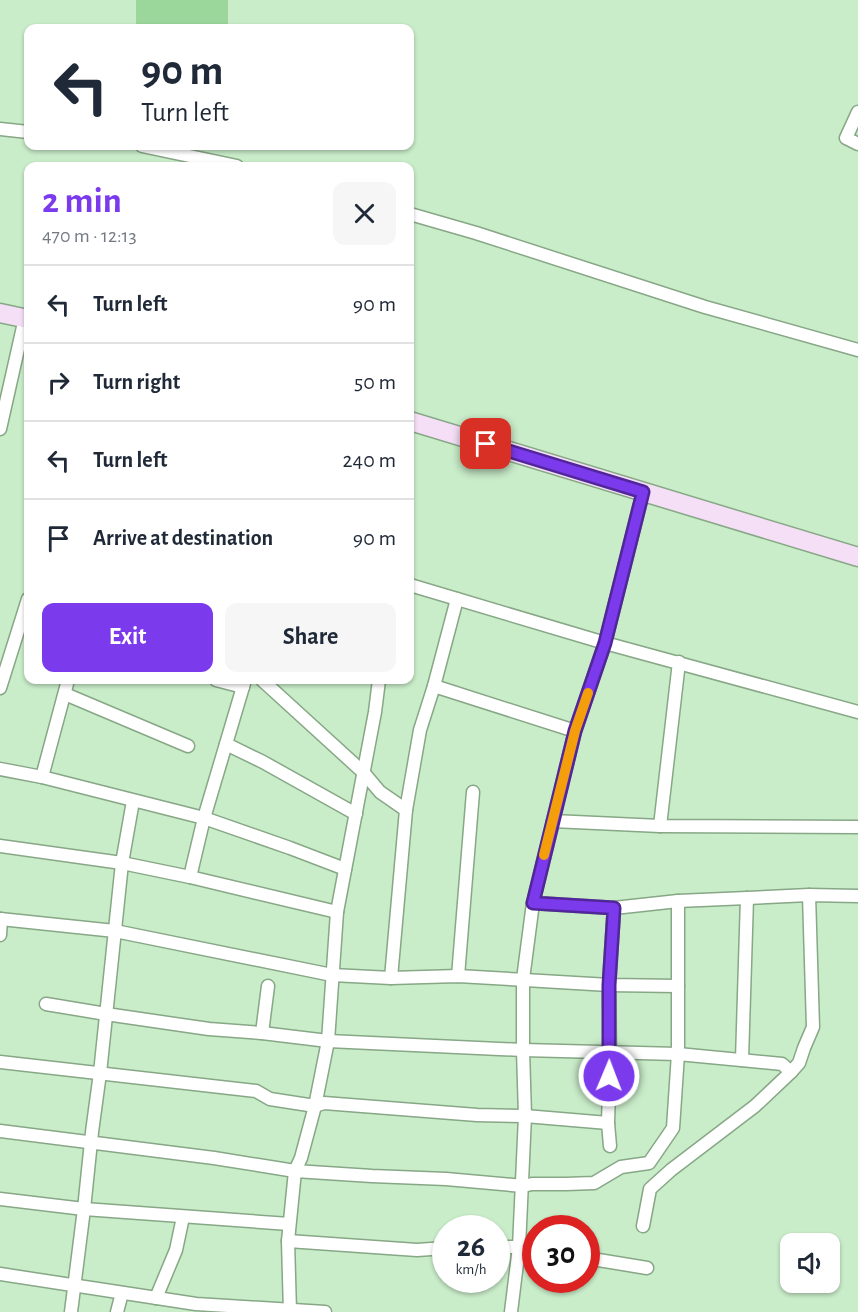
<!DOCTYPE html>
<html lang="en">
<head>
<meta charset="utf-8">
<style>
	:root { --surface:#fff; --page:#f6f6f7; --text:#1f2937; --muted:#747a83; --line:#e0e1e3; --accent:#7c3aed }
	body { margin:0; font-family:"Alegreya Sans",sans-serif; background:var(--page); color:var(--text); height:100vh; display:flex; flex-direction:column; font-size:22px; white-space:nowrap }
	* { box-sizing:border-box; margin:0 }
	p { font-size:20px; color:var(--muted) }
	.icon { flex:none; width:33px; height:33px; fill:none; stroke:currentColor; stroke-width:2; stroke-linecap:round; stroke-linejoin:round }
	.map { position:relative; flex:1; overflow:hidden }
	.drawer { position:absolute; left:24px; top:162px; width:390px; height:522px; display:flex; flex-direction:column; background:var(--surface); border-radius:12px; box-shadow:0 2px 4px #0004 }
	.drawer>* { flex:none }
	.guide { position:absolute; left:24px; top:24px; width:390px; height:126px; border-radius:12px; box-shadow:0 2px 4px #0004; background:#fff; color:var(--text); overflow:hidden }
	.fabs { position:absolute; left:780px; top:1233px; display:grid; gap:12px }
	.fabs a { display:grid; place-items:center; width:60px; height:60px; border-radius:12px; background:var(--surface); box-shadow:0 2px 4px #0004; font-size:30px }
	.speed { position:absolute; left:432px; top:1215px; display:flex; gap:12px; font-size:30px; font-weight:700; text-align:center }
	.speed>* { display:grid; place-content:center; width:78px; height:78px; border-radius:50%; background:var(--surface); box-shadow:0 2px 4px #0004; line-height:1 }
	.speed small { font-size:15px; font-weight:400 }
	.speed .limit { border:9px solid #d22; background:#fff; color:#111 }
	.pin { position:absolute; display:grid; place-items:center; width:51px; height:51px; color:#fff; margin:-26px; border-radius:12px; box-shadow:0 3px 9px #0006 }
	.me { position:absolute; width:66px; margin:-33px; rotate:1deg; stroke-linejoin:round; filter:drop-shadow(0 0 4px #0008) }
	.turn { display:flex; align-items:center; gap:21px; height:126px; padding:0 18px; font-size:27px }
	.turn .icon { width:78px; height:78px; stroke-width:2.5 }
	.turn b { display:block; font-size:42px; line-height:51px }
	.round { display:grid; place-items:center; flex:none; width:63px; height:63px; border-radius:12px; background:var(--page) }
	.summary { display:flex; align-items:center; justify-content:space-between; height:102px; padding:0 18px }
	h1 { font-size:36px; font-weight:700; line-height:45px; color:var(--accent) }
	.button { display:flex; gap:12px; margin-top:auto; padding:12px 18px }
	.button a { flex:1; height:69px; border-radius:12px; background:var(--accent); color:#fff; font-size:24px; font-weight:700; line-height:69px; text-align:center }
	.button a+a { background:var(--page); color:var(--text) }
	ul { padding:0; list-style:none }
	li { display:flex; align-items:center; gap:18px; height:78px; padding:0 18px; border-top:2px solid var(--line) }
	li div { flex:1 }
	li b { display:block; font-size:22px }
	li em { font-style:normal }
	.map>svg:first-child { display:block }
	.green { fill:#9bd69b }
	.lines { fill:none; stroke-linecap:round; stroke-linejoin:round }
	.street-casing { stroke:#87a786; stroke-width:15 }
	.secondary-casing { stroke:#87a786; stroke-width:21 }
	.street { stroke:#fff; stroke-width:12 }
	.secondary { stroke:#f5dff6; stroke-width:18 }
	.route-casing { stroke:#51269a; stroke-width:15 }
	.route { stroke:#7c3aed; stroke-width:10 }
	.slow { stroke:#f59e0b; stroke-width:10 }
</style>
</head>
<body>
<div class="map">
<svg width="858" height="1312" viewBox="0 0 858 1312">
	<rect width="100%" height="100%" fill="#c9ecc9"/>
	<rect class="green" x="136" y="0" width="92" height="28"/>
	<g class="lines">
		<defs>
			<g id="street">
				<path d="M858,112L846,138L858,144"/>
				<path d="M0,129L28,132"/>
				<path d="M142,146L237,166"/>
				<path d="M410,214L476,233L705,307L858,350"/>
				<path d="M0,429L25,318"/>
				<path d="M410,585L605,643L858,712"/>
				<path d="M216,680L243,687"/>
				<path d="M262,680L364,773L380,792L406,810"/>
				<path d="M434,686L575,731"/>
				<path d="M0,688L28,599"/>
				<path d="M65,694L188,746"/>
				<path d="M226,744L263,762L356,814"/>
				<path d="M0,769L42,777L204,818L290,848L345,869"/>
				<path d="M42,777L68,680"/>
				<path d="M553,821L660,826L858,827"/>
				<path d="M660,826L679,662"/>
				<path d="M0,846L122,863L190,877L337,912"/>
				<path d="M190,877L204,818L245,680"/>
				<path d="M533,903L614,908L678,901L747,898L809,895L858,896"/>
				<path d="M0,919L115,931L332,975L391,978L458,976L609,985L678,986"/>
				<path d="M0,935L1,919"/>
				<path d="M458,976L473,792"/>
				<path d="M391,978L406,810L420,730L434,686L457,599"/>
				<path d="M46,1004L106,1014L209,1029L262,1033L328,1041L523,1050L678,1054L782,1064L791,1072"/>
				<path d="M262,1033L268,986"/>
				<path d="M742,1060L747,898"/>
				<path d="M0,1062L256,1091L270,1099L315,1106L324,1103L477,1115L525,1116L608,1123"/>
				<path d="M0,1131L214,1158L295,1171L372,1176L446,1179L523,1186L532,1184H566L594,1183L621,1167L649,1163L673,1128L678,1054V901"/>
				<path d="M610,1146L608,1123L610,1053L609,985L614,908"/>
				<path d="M0,1199L84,1209L289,1224"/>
				<path d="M643,1226L650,1189L671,1170L755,1106L791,1072L799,1063L804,1048L813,1027L809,895"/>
				<path d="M288,1241L417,1250L446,1248"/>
				<path d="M496,1247H519L536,1250"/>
				<path d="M586,1258L647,1268"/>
				<path d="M0,1274L196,1304L325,1312"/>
				<path d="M156,1298L176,1250L183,1217"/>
				<path d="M71,1312L84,1209L92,1132L100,1073L122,863L133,801"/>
				<path d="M117,1312L122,1293"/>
				<path d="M290,1312L288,1241L295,1171L301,1158L315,1106L328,1041L337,912L375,712L379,680"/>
				<path d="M511,1312L519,1247L525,1116L523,1050V979L533,903L575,731L605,643L643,492"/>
			</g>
			<g id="secondary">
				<path d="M0,313L28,319"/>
				<path d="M410,421L858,557"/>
			</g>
		</defs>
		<use href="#street" class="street-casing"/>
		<use href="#secondary" class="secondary-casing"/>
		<use href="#street" class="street"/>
		<use href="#secondary" class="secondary"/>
	</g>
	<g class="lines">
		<defs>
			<path id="route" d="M486,444L643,492L605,643L575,731L533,903L614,908L609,985V1076"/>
		</defs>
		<use href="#route" class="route-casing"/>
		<use href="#route" class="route"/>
		<path class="slow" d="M544,855L575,731L588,693"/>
	</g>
</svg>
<div class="fabs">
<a><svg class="icon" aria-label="sound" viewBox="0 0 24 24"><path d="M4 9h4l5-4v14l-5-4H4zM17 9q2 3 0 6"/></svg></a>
</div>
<div class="speed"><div>26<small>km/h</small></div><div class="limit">30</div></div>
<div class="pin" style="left:486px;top:444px;background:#d93025"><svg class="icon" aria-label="arrive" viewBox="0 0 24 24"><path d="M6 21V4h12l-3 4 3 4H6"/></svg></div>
<svg class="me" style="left:609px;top:1076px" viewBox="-20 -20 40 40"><circle r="17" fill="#7c3aed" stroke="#fff" stroke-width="3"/><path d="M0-11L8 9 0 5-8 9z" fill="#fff"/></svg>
<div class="guide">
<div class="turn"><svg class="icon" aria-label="left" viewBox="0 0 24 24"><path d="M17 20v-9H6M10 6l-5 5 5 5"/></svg><div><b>90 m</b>Turn left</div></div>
</div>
<section class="drawer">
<div class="summary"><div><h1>2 min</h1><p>470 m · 12:13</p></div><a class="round"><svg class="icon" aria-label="close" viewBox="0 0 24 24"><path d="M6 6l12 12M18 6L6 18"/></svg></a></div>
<ul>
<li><svg class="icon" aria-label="left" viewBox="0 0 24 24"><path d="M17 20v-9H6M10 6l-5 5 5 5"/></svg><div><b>Turn left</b></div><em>90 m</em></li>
<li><svg class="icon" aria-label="right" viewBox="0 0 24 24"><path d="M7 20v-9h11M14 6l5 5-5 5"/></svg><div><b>Turn right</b></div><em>50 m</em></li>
<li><svg class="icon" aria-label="left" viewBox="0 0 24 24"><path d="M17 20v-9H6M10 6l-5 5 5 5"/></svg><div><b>Turn left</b></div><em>240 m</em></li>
<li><svg class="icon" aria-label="arrive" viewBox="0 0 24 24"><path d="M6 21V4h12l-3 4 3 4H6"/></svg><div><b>Arrive at destination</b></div><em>90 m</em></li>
</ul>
<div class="button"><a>Exit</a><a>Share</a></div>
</section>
</div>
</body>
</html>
